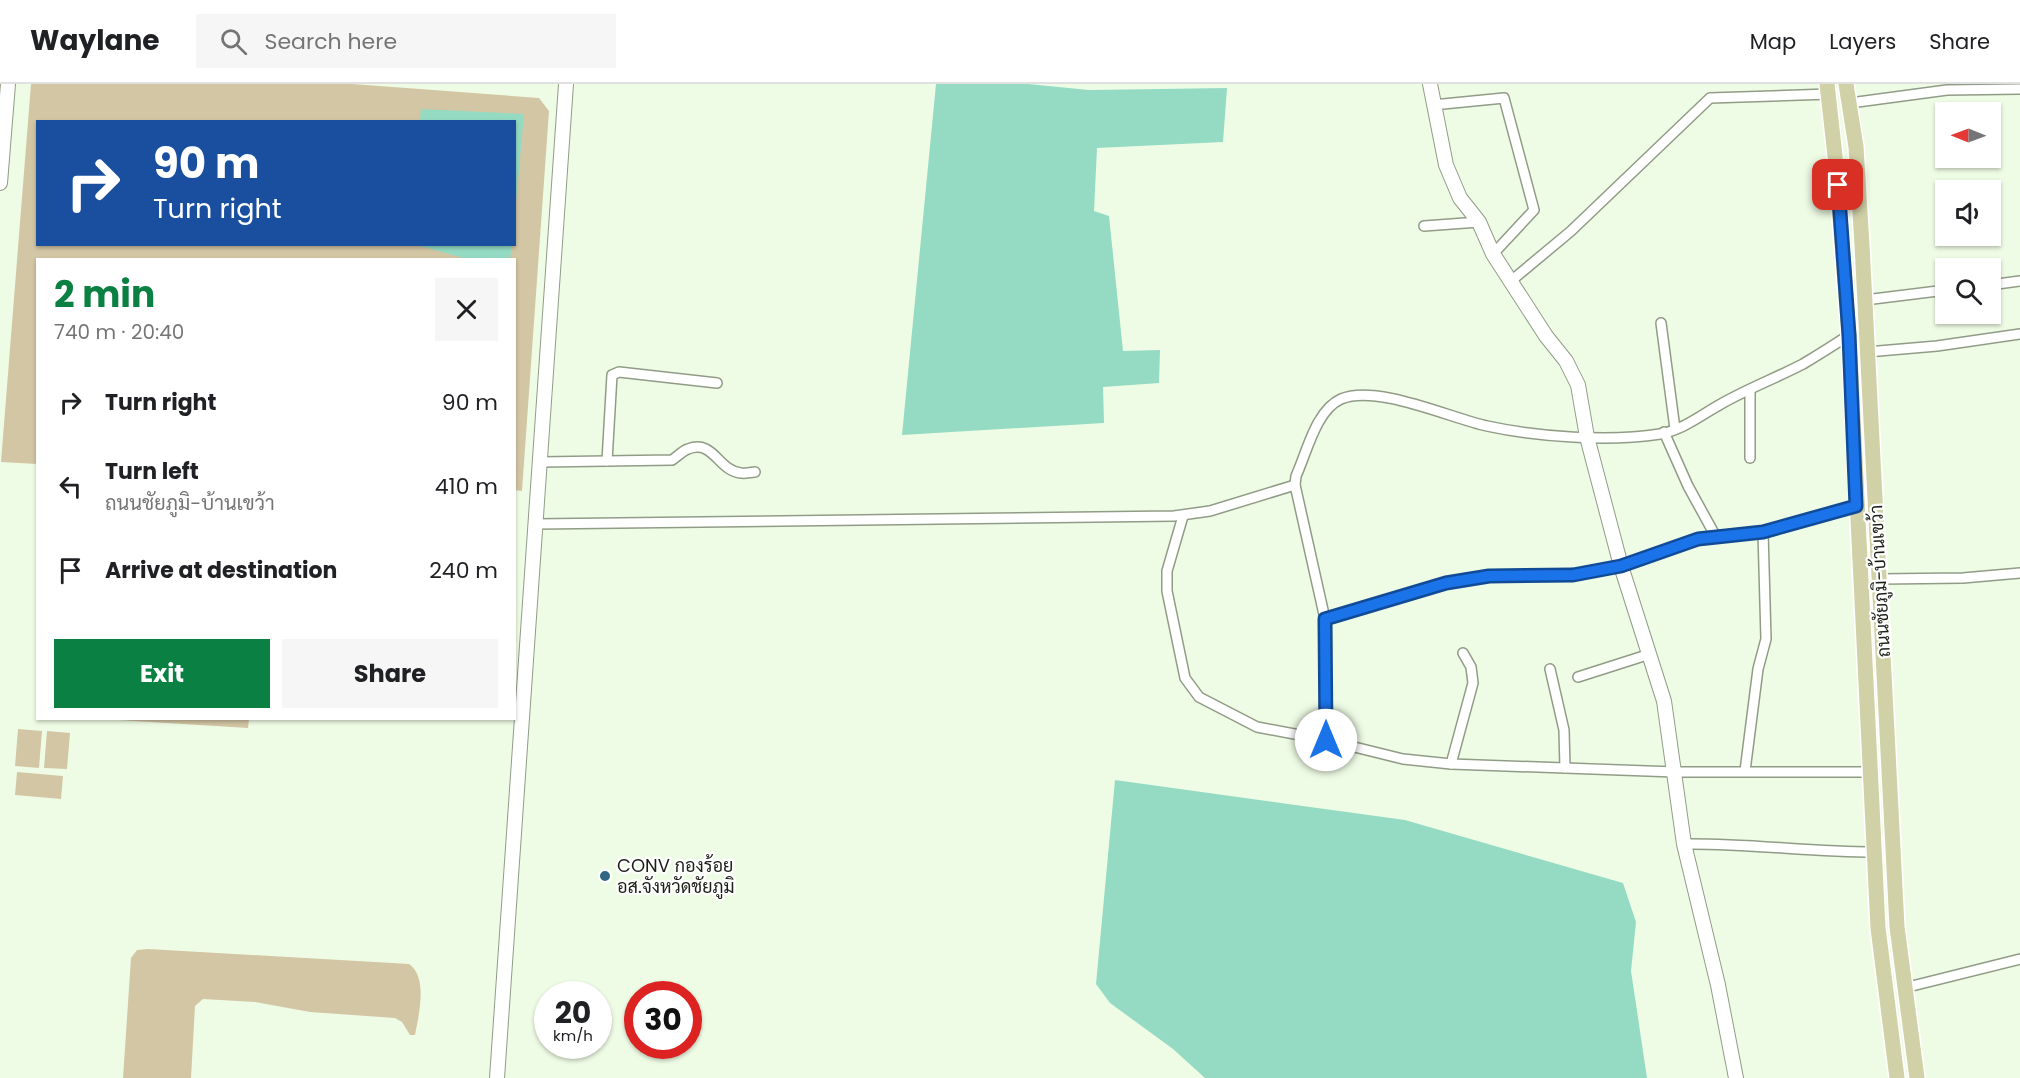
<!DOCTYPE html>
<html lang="en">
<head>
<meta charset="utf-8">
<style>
	:root { --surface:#fff; --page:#f6f6f6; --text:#202124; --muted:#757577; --line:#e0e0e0; --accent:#0b8043 }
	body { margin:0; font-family:Poppins,Sarabun,sans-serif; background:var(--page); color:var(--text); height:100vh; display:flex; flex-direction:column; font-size:22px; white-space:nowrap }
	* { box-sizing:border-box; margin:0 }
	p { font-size:20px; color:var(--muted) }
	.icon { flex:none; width:33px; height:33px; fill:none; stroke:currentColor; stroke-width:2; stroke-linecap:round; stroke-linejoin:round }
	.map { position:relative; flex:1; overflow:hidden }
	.panel { position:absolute; left:36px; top:174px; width:480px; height:462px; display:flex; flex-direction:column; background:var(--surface); border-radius:0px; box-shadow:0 2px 4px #0004 }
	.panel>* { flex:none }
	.banner { position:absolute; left:36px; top:36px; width:480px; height:126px; border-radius:0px; box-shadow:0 2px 4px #0004; background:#1a4fa0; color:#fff; overflow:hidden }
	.needle { width:39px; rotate:271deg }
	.fabs { position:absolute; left:1935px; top:18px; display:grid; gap:12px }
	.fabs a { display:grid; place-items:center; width:66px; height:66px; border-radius:0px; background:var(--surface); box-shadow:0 2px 4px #0004; font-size:30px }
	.speed { position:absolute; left:534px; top:897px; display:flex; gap:12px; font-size:30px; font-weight:700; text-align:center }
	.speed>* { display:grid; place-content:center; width:78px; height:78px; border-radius:50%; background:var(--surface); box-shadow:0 2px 4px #0004; line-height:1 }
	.speed small { font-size:15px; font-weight:400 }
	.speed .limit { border:9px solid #d22; background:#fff; color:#111 }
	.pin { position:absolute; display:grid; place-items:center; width:51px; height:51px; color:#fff; margin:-26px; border-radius:12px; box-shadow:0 3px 9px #0006 }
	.me { position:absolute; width:66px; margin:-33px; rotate:0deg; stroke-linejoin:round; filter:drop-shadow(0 0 4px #0008) }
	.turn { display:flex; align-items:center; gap:21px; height:126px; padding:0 18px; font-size:27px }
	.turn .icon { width:78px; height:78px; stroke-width:2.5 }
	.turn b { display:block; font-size:42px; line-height:51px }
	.round { display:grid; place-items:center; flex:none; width:63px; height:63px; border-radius:0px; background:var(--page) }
	.summary { display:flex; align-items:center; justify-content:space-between; height:102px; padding:0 18px }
	h1 { font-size:36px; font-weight:700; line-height:45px; color:var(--accent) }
	.button { display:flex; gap:12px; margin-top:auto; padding:12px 18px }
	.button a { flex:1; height:69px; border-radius:0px; background:var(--accent); color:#fff; font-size:24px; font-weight:700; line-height:69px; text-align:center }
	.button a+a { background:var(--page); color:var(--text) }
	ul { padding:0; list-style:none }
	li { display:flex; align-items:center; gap:18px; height:84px; padding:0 18px }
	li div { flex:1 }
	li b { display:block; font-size:22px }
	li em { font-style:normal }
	header { display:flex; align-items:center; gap:36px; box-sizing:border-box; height:84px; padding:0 30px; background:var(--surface); border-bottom:2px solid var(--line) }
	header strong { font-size:28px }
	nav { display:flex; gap:33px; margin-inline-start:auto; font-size:21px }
	.search { width:420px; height:54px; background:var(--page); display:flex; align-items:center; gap:15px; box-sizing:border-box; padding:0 21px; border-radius:0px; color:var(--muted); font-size:22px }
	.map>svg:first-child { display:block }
	.green { fill:#d3c6a4; fill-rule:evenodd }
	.water { fill:#95dbc4 }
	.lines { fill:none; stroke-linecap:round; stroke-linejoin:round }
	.street-casing { stroke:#919c87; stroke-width:12 }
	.secondary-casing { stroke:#919c87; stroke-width:16 }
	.primary-casing { stroke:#fff; stroke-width:18 }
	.street { stroke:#fff; stroke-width:9 }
	.secondary { stroke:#fff; stroke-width:14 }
	.primary { stroke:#d1d1a7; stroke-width:15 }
	.route-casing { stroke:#114b97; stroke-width:15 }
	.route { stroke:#1a73e8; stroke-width:10 }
	.poi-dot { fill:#316782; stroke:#fff; stroke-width:2 }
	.labels { text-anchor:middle; stroke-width:4.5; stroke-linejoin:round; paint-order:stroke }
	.street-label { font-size:18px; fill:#1a1f16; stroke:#fff }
	.poi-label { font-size:18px; fill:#1a1f16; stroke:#fff; text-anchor:start }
</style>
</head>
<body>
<header>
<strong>Waylane</strong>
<div class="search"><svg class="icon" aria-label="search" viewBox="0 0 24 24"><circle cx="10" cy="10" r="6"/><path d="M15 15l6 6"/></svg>Search here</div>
<nav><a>Map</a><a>Layers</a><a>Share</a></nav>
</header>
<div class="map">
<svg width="2020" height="994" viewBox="0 0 2020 994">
	<rect width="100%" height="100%" fill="#effce5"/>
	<g class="green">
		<path d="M31,0H353L539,14L549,27L522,407L514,406V176H38L37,380L1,378ZM38,38H514V160H38Z"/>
		<path d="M102,635H249L248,644Z"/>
		<path d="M18,645L42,647L39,684L15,682Z"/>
		<path d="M47,647L70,649L67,685L44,684Z"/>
		<path d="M17,688L63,692L61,715L15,711Z"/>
		<path d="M148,865L409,880C428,893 419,930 415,951H410L402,938L395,934L310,928L255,918L203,915L195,922L191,994H123L131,874L137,866Z"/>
	</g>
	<g class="water">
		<path d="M936,0H1028L1089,6L1227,4L1223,58L1097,64L1094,127L1109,132L1123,267L1160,266L1159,299L1103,303L1104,339L902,351Z"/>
		<path d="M421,25L524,30L515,130L514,38L420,37Z"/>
		<path d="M417,161L512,160V161L510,175H467Z"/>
		<path d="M1115,696L1405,736L1623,799L1636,838L1631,887L1647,994H1205L1173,965L1110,919L1096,900Z"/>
	</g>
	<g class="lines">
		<defs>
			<g id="street">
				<path d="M1850,19L1947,6L2020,5"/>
				<path d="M1433,21L1504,14L1534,126L1493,170"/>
				<path d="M1424,142L1479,138"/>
				<path d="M1511,197L1571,147L1710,14L1829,10"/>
				<path d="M1990,201L2020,197"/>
				<path d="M1865,216L1946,206"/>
				<path d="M1661,239L1675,345"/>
				<path d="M1867,268L1937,262L2020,250"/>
				<path d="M1750,306V374"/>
				<path d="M1664,348L1688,402L1716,453"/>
				<path d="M607,377L612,291L619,288L717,299"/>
				<path d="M541,378L672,376C677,373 682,367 688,365C714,355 718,387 741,389C745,390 751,388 755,388"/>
				<path d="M1183,432L1167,487V507L1185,594L1199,613L1257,643L1326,656L1403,675L1451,680L1675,688H1871"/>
				<path d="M536,440L1174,432L1210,427L1295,401"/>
				<path d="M1881,495L1963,494L2020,489"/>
				<path d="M1325,535L1446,499L1489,492L1573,491L1621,482L1698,455L1763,448L1856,422"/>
				<path d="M1550,585L1564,646L1565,684"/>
				<path d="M1578,593L1650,570"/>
				<path d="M1326,656L1325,535L1295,401L1296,392C1307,368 1316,326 1341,315C1377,300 1450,334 1487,342C1538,353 1609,358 1660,350C1683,346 1701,331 1721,320C1747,305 1776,294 1803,280C1818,271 1834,261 1849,251"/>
				<path d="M1451,680L1473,599L1471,583L1463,569"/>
				<path d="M1745,687L1758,585L1766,555L1763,448"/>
				<path d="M1684,760C1747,759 1810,768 1874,768"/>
				<path d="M1904,904L2020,875"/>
			</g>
			<g id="secondary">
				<path d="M1430,0L1446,81L1460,114L1479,138L1493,170L1546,252L1566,277L1578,301L1587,353L1621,482L1664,617L1684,760L1718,901L1736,994"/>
				<path d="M0,99L8,0"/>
				<path d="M497,994L566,0"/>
			</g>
			<g id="primary">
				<path d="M1827,0L1836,81L1849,251L1878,844L1897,994"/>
				<path d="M1846,0L1856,63L1862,161L1897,843L1917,994"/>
			</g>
		</defs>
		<use href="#street" class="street-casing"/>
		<use href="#secondary" class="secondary-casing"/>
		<use href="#primary" class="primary-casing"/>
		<use href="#street" class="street"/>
		<use href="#secondary" class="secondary"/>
		<use href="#primary" class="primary"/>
	</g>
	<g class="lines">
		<defs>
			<path id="route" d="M1326,656L1325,535L1446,499L1489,492L1573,491L1621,482L1698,455L1763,448L1856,422L1849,251L1838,101"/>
		</defs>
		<use href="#route" class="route-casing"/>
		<use href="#route" class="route"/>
	</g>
	<circle class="poi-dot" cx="605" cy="792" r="6"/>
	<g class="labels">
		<g class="street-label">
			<text transform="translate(1880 497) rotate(-93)" y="6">ถนนชัยภูมิ-บ้านเขว้า</text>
		</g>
		<g class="poi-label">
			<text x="617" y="788">CONV กองร้อย<tspan x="617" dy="21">อส.จังหวัดชัยภูมิ</tspan></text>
		</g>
	</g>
</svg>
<div class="fabs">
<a><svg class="needle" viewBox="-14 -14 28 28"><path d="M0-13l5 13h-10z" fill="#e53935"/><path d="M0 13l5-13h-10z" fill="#757577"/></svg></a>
<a><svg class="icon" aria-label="sound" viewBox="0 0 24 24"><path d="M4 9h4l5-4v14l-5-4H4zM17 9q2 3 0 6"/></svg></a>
<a><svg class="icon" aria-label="search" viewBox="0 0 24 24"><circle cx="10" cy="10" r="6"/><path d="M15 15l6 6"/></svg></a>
</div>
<div class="speed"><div>20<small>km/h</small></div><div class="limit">30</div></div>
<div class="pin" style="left:1838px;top:101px;background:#d93025"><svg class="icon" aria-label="arrive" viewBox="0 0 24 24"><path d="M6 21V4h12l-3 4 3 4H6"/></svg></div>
<svg class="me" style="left:1326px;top:656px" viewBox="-20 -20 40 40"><circle r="19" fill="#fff"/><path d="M0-13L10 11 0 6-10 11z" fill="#1a73e8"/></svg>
<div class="banner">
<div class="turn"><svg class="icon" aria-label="right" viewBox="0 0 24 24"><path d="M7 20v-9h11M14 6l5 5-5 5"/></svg><div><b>90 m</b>Turn right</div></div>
</div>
<section class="panel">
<div class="summary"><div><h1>2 min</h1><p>740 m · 20:40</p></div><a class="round"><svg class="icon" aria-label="close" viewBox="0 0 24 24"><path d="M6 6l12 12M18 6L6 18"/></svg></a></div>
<ul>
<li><svg class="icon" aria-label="right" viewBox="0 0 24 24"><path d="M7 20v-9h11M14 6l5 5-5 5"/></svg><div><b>Turn right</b></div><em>90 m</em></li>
<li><svg class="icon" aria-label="left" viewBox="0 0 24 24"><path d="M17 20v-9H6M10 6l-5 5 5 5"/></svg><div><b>Turn left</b><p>ถนนชัยภูมิ-บ้านเขว้า</p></div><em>410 m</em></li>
<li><svg class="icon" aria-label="arrive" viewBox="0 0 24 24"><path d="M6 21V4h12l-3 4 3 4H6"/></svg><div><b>Arrive at destination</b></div><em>240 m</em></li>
</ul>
<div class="button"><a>Exit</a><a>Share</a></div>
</section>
</div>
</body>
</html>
